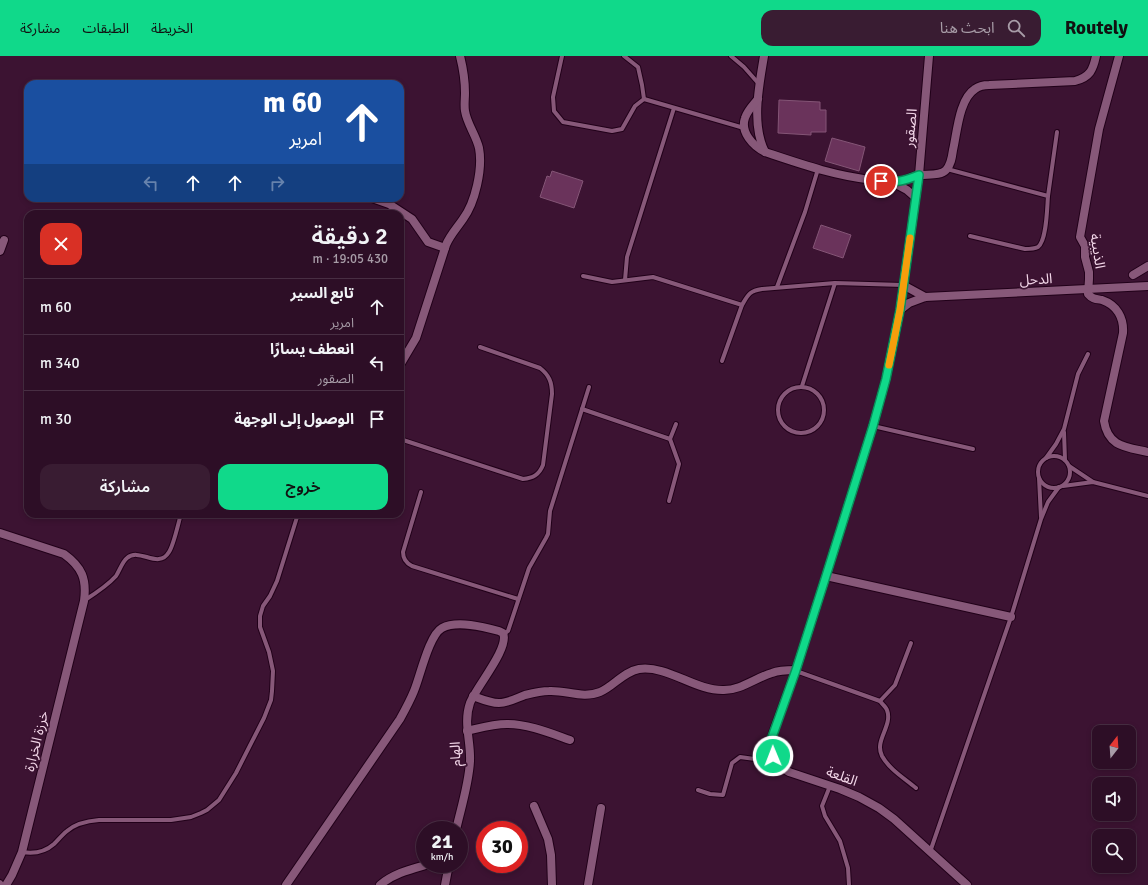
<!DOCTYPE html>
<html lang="ar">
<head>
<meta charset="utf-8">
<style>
	:root { --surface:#2d0e26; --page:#391c32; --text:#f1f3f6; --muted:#a79ca7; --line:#482e43; --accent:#10d98a }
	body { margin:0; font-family:Signika,"Noto Sans Arabic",sans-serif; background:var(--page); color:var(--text); direction:rtl; height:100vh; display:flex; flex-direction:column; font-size:15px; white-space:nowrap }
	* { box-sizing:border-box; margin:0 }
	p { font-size:13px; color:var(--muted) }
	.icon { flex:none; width:22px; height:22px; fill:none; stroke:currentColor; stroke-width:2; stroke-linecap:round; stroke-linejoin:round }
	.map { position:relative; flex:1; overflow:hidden; direction:ltr }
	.details { position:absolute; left:24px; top:154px; width:380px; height:308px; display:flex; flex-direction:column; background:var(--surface); border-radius:12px; box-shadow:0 2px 6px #0003,0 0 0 1px var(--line); direction:rtl }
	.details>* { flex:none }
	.hud { position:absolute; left:24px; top:24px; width:380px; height:122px; border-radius:12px; box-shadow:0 2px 6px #0003,0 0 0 1px var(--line); direction:rtl; background:#1a4fa0; color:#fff; overflow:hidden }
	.needle { width:26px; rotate:17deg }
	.fabs { position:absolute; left:1092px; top:669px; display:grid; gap:8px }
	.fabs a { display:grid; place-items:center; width:44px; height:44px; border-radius:8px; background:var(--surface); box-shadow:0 2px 6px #0003,0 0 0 1px var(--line); font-size:20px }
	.speed { position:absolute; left:416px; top:765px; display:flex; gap:8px; font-size:20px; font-weight:700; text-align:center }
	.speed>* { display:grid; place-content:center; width:52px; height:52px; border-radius:50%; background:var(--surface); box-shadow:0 2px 6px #0003,0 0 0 1px var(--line); line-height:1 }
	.speed small { font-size:10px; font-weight:400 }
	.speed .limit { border:6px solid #d22; background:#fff; color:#111 }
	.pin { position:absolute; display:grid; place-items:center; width:34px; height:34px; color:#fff; margin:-17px; border:2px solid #fff; border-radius:50%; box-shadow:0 1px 4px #0007 }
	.me { position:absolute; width:44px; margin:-22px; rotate:359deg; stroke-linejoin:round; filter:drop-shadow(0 0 3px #0008) }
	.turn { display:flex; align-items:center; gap:14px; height:84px; padding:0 16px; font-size:18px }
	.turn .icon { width:52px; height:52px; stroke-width:2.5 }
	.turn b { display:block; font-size:28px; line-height:34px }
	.lanes { display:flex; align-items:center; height:38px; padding:0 16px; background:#0003; justify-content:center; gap:20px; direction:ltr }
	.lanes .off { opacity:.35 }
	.round { display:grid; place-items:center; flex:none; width:42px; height:42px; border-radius:12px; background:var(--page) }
	.overview { display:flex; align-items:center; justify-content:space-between; height:68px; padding:0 16px }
	h1 { font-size:24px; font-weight:600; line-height:30px }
	.primary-button { display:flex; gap:8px; margin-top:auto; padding:8px 16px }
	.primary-button a { flex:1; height:46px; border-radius:12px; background:var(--accent); color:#111; font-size:16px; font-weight:600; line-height:46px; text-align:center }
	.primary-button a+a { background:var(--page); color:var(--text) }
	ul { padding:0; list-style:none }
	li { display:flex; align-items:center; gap:12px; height:56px; padding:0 16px; border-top:1px solid var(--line) }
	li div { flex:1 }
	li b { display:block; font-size:15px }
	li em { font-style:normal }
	header { display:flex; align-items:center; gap:24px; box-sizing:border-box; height:56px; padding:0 20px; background:var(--accent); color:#111 }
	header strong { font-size:19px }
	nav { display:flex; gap:22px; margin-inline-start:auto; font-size:14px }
	.search { width:280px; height:36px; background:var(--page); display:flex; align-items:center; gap:10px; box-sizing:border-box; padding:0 14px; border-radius:12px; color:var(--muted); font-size:15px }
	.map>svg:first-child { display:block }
	.building { fill:#6a335b; stroke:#845576 }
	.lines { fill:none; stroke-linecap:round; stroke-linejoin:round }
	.lane-casing { stroke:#210019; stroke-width:6 }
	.street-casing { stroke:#210019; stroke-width:10 }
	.lane { stroke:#875879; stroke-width:4 }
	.street { stroke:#875879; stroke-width:8 }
	.route-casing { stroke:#0a8d5a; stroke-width:10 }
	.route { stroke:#10d98a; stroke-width:7 }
	.slow { stroke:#f59e0b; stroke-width:7 }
	.labels { text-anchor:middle; stroke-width:3.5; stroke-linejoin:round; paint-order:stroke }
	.street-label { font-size:14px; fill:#f3d7e9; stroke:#3c1332 }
</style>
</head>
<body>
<header>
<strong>Routely</strong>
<div class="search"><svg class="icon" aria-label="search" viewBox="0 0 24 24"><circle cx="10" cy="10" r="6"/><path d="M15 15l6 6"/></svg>ابحث هنا</div>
<nav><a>الخريطة</a><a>الطبقات</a><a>مشاركة</a></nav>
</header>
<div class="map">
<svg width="1148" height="829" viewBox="0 0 1148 829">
	<rect width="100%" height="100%" fill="#3c1332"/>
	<g class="building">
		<path d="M779,44L820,46V54H826V76H811V79L778,77Z"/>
		<path d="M832,82L865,91L859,115L825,105Z"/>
		<path d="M552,115L583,125L574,152L540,141L547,120L550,121Z"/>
		<path d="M821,169L851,179L843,202L813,192Z"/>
	</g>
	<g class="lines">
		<defs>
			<g id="lane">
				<path d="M562,0L553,41L554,55L563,66L612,75L622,73L635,50L644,43"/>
				<path d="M624,0L638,11L642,29L644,43"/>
				<path d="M731,0L744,11L759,28"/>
				<path d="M644,43L744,72"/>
				<path d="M947,113L1048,140C1047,151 1047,184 1038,191C1034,193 1029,193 1025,193L970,180"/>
				<path d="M1048,140L1057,76"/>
				<path d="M583,220L612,226L653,221L742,249L722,305"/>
				<path d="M625,224L627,201L674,52"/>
				<path d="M777,231L805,156L818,113"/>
				<path d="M742,249C748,239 749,235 762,233L835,227L903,229"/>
				<path d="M802,330L835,227"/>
				<circle cx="801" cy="354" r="23"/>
				<path d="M582,353L670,383"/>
				<path d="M873,370L973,393"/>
				<path d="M1064,376L1065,404"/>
				<path d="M400,383L523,423C533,422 539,419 543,409L552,338C552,326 549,319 540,312L480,291"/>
				<circle cx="1054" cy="416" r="16"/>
				<path d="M1046,402L1056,388L1064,373L1078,318L1088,298"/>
				<path d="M1069,410L1093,426"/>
				<path d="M1039,422L1041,461"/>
				<path d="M1063,430L1093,426L1148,440"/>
				<path d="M421,436L403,496C403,503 406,507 412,510L518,543"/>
				<path d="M669,445L679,408L670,383L676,368"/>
				<path d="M85,544C96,537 107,530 116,520C120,514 122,506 127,502C140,491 158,514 169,496C174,488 178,468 181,458"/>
				<path d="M504,578L508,575L529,512L546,482L548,478L550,455L589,331"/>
				<path d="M796,615L880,645C882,648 886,651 887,654C893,670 874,684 882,700C890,714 904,722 916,732"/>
				<path d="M880,645L895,629L911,587"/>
				<path d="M830,730L822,750L825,760L840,785L848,812L849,829"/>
				<path d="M698,734L710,738L723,739L732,707L740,701L776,706"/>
				<path d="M22,796C34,798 45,796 54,788C58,784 62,779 67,775C76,767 87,765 99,764H171L191,761L201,757L207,754L219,744L236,717L264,662L271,644L272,635L273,615L269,596L260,571V560L263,550L270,540L277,525L298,458"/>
				<path d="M930,796L1011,561L1041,463L1048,446L1059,431"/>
				<path d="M0,826L3,829"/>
			</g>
			<g id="street">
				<path d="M764,0C759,30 751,68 765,96"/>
				<path d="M929,0L919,119L900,254L886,323L873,370L826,520L796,614L773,677C768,695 773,707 789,716L840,733L859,741L879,752L894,763L967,829"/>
				<path d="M1119,0L1099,73L1080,181L1085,190V201L1089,216V223L1088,238C1092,243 1096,243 1102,244C1117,249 1124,262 1123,277L1104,365C1108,391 1126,391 1148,396"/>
				<path d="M758,43C753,49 747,55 745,62C740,76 753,90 765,96C801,108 835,120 873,124C880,125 887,126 894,126C904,126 911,120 920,119C928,118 941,120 946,114C951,109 952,101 953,94C957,77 959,43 975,33C979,30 984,29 989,29L1075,25C1090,21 1093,14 1096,0"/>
				<path d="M894,127L907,134L915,141"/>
				<path d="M372,142L389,148L412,163L428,186L445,192"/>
				<path d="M0,195L4,184"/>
				<path d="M1133,219L1148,210"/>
				<path d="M903,229L925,241"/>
				<path d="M900,254L909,247L925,241L1148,230"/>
				<path d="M400,309L416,282L446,189C450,179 457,172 463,163C475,147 483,113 479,92C476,79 467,68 465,55C464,49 465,43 465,37C465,25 463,12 460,0"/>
				<path d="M0,477L64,498C82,511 87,523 84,545L22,796L12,819L6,829"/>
				<path d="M826,520L1011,561"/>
				<path d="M473,640C481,643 490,647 499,647C508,647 517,642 525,639C533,637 541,635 549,635C566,634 583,643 600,636C614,630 623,616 639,613C668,609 695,635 724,634C741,634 755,622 772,617C779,614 787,614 796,614"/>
				<path d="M467,675C480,672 493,668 507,668C528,668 550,677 570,684"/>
				<path d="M534,750L548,783L551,799L552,829"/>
				<path d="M286,829L400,663C405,654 410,645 414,635C420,621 429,579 442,572C457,564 484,571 499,575L503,577C510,592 476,631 470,647C463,667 471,685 470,705C469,727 461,752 456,774"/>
				<path d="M380,829C394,817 412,813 429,808"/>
				<path d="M445,829L449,808"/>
				<path d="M588,829L601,752"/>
			</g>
		</defs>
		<use href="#lane" class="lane-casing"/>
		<use href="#street" class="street-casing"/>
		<use href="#lane" class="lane"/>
		<use href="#street" class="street"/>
	</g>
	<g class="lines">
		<defs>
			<path id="route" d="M773,700L771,692V684L796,614L826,520L873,370L886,323L900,254L919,119C904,125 896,127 881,125"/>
		</defs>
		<use href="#route" class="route-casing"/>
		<use href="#route" class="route"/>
		<path class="slow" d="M889,309L900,254L910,182"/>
	</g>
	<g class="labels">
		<g class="street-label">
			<text transform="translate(910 72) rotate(-85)" y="5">الصقور</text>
			<text transform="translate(1098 195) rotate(81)" y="5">الذيبية</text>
			<text transform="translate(1036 223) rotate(-3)" y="5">الدحل</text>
			<text transform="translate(36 685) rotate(-76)" y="5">خرزة الخرارة</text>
			<text transform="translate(455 698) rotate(-92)" y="5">الهام</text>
			<text transform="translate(842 720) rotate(20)" y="5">القلعة</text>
		</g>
	</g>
</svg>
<div class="fabs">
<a><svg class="needle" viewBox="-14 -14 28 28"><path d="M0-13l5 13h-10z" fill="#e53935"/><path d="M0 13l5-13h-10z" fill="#a79ca7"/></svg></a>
<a><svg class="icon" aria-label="sound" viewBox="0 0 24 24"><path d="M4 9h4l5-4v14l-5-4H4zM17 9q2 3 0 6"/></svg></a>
<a><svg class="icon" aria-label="search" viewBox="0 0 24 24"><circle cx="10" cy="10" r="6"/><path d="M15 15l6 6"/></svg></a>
</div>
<div class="speed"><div>21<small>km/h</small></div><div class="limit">30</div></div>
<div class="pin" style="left:881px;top:125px;background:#d93025"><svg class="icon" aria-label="arrive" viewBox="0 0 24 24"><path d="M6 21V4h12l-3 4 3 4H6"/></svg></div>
<svg class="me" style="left:773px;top:700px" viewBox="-20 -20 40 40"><circle r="17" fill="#10d98a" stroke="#fff" stroke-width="3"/><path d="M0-11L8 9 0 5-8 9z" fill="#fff"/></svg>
<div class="hud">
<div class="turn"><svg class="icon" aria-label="ahead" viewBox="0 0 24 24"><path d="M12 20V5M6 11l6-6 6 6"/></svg><div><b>60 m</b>امرير</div></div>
<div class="lanes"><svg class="icon off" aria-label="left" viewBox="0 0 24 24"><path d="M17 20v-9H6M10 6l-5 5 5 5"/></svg><svg class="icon" aria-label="ahead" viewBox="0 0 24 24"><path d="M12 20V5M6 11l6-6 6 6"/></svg><svg class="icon" aria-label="ahead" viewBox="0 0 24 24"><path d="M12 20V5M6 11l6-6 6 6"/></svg><svg class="icon off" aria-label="right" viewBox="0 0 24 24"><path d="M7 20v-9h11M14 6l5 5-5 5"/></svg></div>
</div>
<section class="details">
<div class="overview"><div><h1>2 دقيقة</h1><p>430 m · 19:05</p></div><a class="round" style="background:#d93025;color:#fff"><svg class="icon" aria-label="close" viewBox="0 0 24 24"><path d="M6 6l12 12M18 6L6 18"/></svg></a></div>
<ul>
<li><svg class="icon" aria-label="ahead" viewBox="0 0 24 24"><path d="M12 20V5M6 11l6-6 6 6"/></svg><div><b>تابع السير</b><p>امرير</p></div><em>60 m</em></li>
<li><svg class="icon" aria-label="left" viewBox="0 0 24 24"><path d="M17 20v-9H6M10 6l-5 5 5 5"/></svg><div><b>انعطف يسارًا</b><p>الصقور</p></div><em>340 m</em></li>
<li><svg class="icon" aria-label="arrive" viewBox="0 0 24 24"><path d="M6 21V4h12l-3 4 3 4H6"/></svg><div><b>الوصول إلى الوجهة</b></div><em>30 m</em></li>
</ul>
<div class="primary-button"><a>خروج</a><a>مشاركة</a></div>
</section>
</div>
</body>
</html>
